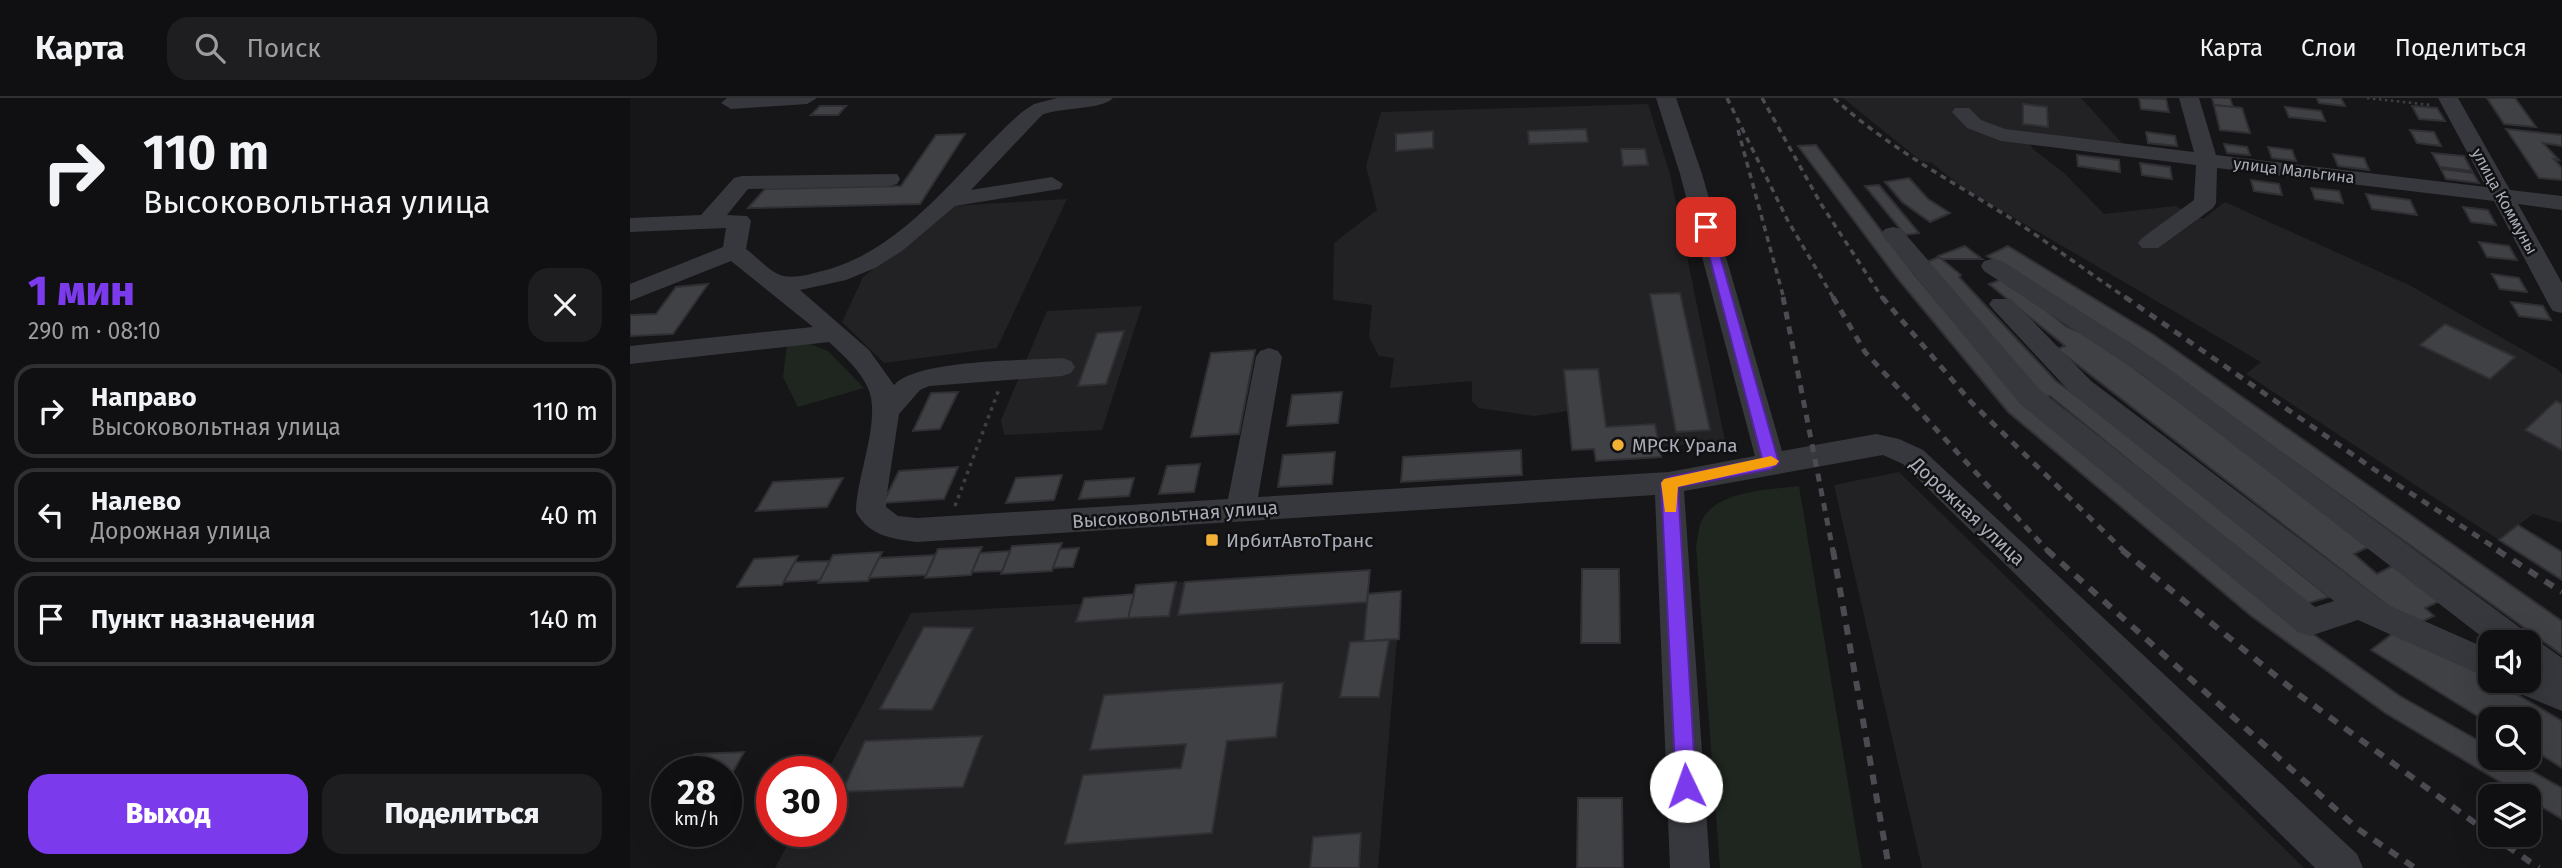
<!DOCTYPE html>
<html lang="ru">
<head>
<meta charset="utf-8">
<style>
	:root { --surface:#101012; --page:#1e1e20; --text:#f1f3f6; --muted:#9c9d9f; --line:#303032; --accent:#7c3aed }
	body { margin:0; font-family:"Fira Sans",sans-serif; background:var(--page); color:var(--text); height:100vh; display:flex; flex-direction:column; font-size:26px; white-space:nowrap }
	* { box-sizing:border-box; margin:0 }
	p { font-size:23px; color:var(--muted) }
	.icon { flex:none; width:38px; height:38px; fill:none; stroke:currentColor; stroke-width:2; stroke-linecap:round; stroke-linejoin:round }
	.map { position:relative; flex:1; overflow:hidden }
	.details { display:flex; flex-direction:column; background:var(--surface); width:630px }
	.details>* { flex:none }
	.top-card { background:#101012; color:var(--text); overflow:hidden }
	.buttons { position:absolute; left:1848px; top:532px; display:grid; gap:14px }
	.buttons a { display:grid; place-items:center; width:63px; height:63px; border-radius:14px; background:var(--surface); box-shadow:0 7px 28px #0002,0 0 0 2px var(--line); font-size:35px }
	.speed { position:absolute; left:21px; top:658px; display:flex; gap:14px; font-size:35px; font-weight:700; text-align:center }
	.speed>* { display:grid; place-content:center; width:91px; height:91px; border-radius:50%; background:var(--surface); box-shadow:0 7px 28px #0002,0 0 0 2px var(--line); line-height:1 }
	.speed small { font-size:18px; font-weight:400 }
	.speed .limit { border:10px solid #d22; background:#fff; color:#111 }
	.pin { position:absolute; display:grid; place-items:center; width:60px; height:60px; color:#fff; margin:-30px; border-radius:14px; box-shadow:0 4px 10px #0006 }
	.me { position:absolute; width:77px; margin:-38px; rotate:357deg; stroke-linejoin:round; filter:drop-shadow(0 0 5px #0008) }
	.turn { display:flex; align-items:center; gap:24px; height:147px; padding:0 28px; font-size:32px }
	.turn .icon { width:91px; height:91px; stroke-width:2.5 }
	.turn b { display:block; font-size:49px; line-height:60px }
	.round { display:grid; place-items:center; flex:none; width:74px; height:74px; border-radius:21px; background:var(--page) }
	.head { display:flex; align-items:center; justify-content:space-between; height:119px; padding:0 28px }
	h1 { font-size:42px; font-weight:800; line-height:52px; color:var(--accent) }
	.action { display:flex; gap:14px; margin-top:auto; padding:14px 28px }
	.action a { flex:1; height:80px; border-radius:21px; background:var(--accent); color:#fff; font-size:28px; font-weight:800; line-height:80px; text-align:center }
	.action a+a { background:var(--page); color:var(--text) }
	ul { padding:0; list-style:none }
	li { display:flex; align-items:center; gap:21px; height:94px; margin:0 14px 10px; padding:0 14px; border:4px solid var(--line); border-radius:21px }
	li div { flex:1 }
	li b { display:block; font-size:26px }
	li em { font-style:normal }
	header { display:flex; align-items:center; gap:42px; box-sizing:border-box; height:98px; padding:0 35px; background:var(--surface); border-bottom:2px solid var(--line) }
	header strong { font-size:33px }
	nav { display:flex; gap:38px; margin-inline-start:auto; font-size:24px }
	.search { width:490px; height:63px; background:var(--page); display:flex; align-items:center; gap:18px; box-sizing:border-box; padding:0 24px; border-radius:21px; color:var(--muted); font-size:26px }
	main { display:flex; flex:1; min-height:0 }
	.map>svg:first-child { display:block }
	.built { fill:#222225 }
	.green { fill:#1e261f }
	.building { fill:#404145; stroke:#303034; stroke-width:2 }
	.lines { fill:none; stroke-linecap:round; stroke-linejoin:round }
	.path-far1 { stroke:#3d3f44; stroke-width:2.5; stroke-dasharray:2.5 3.5; stroke-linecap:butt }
	.path { stroke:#3d3f44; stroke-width:3.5; stroke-dasharray:3.5 5; stroke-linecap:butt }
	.minor { fill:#37383d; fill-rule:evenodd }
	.rail-far2 { stroke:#4a4c52; stroke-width:3.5; stroke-dasharray:6 5; stroke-linecap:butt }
	.rail-far1 { stroke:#4a4c52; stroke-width:5; stroke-dasharray:8 7; stroke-linecap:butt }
	.rail { stroke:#4a4c52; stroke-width:6; stroke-dasharray:10 9; stroke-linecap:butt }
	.route { fill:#7c3aed; stroke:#51269a; stroke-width:2 }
	.slow { fill:#f59e0b }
	.poi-dot { fill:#f2b134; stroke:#111113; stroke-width:2.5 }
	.labels { text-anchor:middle; stroke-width:5; stroke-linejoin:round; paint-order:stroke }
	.far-street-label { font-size:16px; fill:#a8adb8; stroke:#111113 }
	.poi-label { font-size:19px; fill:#a8adb8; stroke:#111113; text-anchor:start }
	.street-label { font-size:19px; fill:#a8adb8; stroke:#111113 }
</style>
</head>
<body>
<header>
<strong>Карта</strong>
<div class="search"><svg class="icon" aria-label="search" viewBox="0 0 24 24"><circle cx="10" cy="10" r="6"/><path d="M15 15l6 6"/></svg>Поиск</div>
<nav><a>Карта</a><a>Слои</a><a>Поделиться</a></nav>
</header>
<main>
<section class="details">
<div class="top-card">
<div class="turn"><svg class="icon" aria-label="right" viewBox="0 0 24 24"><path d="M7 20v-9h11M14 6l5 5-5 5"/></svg><div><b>110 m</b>Высоковольтная улица</div></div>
</div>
<div class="head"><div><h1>1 мин</h1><p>290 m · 08:10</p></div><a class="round"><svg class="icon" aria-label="close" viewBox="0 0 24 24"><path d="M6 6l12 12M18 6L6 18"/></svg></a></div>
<ul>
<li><svg class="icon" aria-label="right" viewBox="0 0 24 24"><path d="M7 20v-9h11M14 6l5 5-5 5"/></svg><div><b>Направо</b><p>Высоковольтная улица</p></div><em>110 m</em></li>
<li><svg class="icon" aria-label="left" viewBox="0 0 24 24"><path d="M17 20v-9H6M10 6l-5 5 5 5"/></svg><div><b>Налево</b><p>Дорожная улица</p></div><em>40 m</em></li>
<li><svg class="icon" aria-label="arrive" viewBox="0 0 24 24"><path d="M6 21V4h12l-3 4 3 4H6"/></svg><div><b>Пункт назначения</b></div><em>140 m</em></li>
</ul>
<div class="action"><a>Выход</a><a>Поделиться</a></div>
</section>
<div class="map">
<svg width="1932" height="770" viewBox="0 0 1932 770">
	<rect width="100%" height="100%" fill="#161618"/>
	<g class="built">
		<path d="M1213,0H1451L1492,45L1394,36L1403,51L1434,75L1474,116L1545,108L1573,121L1595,104L1779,187L1927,271L1932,276V425L1903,416L1869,442L1616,276L1631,264L1333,90L1302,65L1291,63Z"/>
		<path d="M1018,6L1040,76L1095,343L1029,349L1025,326L976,329L968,271L934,273L938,313L904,318L849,310L842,303V283L760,290L764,260L749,258L739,239L742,207L703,202L704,145L747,112L736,68L751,14Z"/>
		<path d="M437,101L367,250L254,265L212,224L233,179L322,108Z"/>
		<path d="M512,208L472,332L374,337L371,322L417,213Z"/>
		<path d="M1269,374L1674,770H1292L1204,387Z"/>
		<path d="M739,472L738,495L771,493L748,770H145L165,733H201V674H197L281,515L451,506L454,500L504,496L506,487Z"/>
	</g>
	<g class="green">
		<path d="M178,245L198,253L234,290L168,309L153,279L157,246Z"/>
		<path d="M1169,388L1232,770H1090L1066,449C1068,441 1068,429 1072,422C1088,392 1140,392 1169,388Z"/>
	</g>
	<g class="building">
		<path d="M1509,0L1536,1L1539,14L1511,11Z"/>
		<path d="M1582,0H1600L1603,9L1584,7Z"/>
		<path d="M1687,0H1711L1715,8L1689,5Z"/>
		<path d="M1857,0H1885L1906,29L1874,26Z"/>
		<path d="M1393,6L1417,9L1418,29L1393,26Z"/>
		<path d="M1584,7L1612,10L1620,35L1590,32Z"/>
		<path d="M190,8H216L208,17H181Z"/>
		<path d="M1782,8L1807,10L1815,23L1789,21Z"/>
		<path d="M1655,9L1691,13L1695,23L1659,19Z"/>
		<path d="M956,31L958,44L899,46L898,33Z"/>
		<path d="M1876,31L1932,37V48L1913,45L1929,62L1924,61L1932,70V82L1909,80Z"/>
		<path d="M1780,32L1804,34L1811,48L1787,45Z"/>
		<path d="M803,33V50L766,53V36Z"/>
		<path d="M1516,34L1545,38L1547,48L1518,45Z"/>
		<path d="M335,36L290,106L118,110L135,91L271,88L306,37Z"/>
		<path d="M1594,46L1617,49L1620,57L1597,55Z"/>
		<path d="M1186,47L1285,177L1394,306L1648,511L1770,598L1860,649V660H1879L1932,690V721L1755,615L1621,518L1378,314L1267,180L1168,48Z"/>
		<path d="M1638,49L1662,52L1666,63L1642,60Z"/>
		<path d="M991,51H1015L1018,67L993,68Z"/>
		<path d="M1802,55L1834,58L1842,73L1810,69Z"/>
		<path d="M1703,56L1734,60L1739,72L1708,68Z"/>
		<path d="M1447,57L1489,62L1490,74L1448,68Z"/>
		<path d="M1510,65L1540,69L1542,81L1512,77Z"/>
		<path d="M1811,71L1843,75L1849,85L1816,81Z"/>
		<path d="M1279,80L1298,101L1320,115L1300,124L1272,104L1255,84Z"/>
		<path d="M1621,82L1649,86L1652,97L1624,93Z"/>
		<path d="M1249,87L1289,135L1275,137L1235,88Z"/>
		<path d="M1681,90L1709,93L1713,105L1685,101Z"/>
		<path d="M1736,96L1780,102L1787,117L1742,111Z"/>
		<path d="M1833,109L1858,112L1866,127L1841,124Z"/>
		<path d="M1849,144L1879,148L1887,162L1857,159Z"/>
		<path d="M1335,148L1352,161H1306L1308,158Z"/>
		<path d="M1378,148L1524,237L1932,523V557L1505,249L1357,158Z"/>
		<path d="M1309,159L1331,177L1329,179L1426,283L1474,318L1699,499L1675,506L1420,298L1412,300L1294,165Z"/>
		<path d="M1862,176L1889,180L1897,194L1870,191Z"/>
		<path d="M1375,180L1437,229L1462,239L1742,447L1724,456L1747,476L1766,466L1814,501L1795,510L1804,518L1784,527L1771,518L1427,251L1435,248L1359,186Z"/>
		<path d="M78,186L43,236L0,238V217L26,216L46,189Z"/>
		<path d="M1050,195L1080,332L1046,334L1020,196Z"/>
		<path d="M1881,204L1913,208L1921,222L1889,218Z"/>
		<path d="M1815,226L1885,259L1860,281L1790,247Z"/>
		<path d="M494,233L476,286L448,288L467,235Z"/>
		<path d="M625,252L609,336L561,339L581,255Z"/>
		<path d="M968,271L976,329L1025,326L1031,359L966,363L964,351L942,352L934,272Z"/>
		<path d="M328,294L310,331L283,333L301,295Z"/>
		<path d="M712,294L708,325L657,328L662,297Z"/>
		<path d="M1926,303L1932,306V352L1895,332Z"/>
		<path d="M891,352L892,377L771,384L773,359Z"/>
		<path d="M705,354L702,386L648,389L653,357Z"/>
		<path d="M570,366L564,394L529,396L537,368Z"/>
		<path d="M328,369L314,401L253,405L269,373Z"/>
		<path d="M432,377L424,402L376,405L386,380Z"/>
		<path d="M213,380L197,409L126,413L143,384Z"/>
		<path d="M504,380L499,398L449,401L455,383Z"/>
		<path d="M1888,427L1932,454V482L1869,442Z"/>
		<path d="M432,445L422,473L371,476L382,448Z"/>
		<path d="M352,449L341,477L295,480L308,451Z"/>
		<path d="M449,450L443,469L423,470L430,451Z"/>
		<path d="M380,453L372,473L342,474L350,455Z"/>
		<path d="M252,454L238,483L188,485L203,457Z"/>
		<path d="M305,457L296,477L239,480L249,460Z"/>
		<path d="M168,458L152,487L107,489L124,461Z"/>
		<path d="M200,463L190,482L154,484L165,464Z"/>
		<path d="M952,471H989L990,545H951Z"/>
		<path d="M740,472L737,504L548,517L555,484Z"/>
		<path d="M546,484L539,518L498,520L506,487Z"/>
		<path d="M771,493L769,541L734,543L738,496Z"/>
		<path d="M504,496L498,520L446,524L454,500Z"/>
		<path d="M294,529L343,530L302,612L250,611Z"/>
		<path d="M1766,533L1839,568L1932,623V670L1899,649V621H1860V626L1741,552Z"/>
		<path d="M759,542L749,599H710L720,544Z"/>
		<path d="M653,585L646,639L597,643L582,735L435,746L453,677L551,670L556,646L460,652L474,597Z"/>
		<path d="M352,638L333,689L212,694L235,643Z"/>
		<path d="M114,654L96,686V674H55L65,656Z"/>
		<path d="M948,700H992L993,770H947Z"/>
		<path d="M731,735L729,770H680L683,739Z"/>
	</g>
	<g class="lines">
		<path class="path-far1" d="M1737,0L1801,7"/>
		<path class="path" d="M325,408L369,291"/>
		<g class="minor">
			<path d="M187,0L177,6L101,11L91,5L97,0Z"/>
			<path d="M427,0H483C473,12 429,9 412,17L341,92L422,79L433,86L430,91L325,108L272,153L245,170L216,182L170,192L239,252L264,287C288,261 394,263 432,260L441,263L445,269L441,275L432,278L299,288L290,292L269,316L256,402V409L268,418L287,420L598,401L626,259L630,253L639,250L648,253L652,259L628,399L1039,374L1125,358L1050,76L1026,0H1046L1072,76L1152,353L1246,336L1269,341L1293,352L1727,756L1733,770H1685L1273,366L1253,357L1054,393L1080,770H1040L1025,397L287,444C263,441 239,438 226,414C226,379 252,321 238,290C230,272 213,257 199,244L0,266V248L183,229L101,163L0,203V186L93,149L96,130L0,134V120L71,117L104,80L112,78L267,76L270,81L267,86L259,88L118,91L97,117L117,118L121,123L116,151C126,158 139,173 150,177C160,181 178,177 188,174C276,154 328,70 392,14L404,6Z"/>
			<path d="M1549,0H1569L1586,57L1856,89L1808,0H1828L1880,92L1932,98V112L1888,106L1932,185V215L1923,213L1919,207L1864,103L1587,70L1586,105L1583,110L1528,150H1512L1508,145L1512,140L1564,102L1566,67L1371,43L1337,30L1322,14L1325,10H1339L1351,22L1375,31L1564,54Z"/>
			<path d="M1263,129L1271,131L1410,292L1685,509L1704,503L1441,295L1363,211L1359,206L1363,201H1381L1461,283L1756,506L1860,552V581L1728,522L1680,538L1668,534L1390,306L1255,141L1251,136L1255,131Z"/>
			<path d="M1363,161L1372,163L1531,265L1896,534L1899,541L1911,545L1932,560V613L1886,594L1881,583H1899V544L1860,545L1513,277L1354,173L1351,168L1354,163Z"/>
		</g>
		<g class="rail-far2">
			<path d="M1097,0L1158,123L1204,201"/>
			<path d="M1132,0L1191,106L1253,201"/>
			<path d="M1204,0C1260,52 1328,86 1391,127C1427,151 1462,177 1498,201"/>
			<path d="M1108,32L1154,201"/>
		</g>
		<g class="rail-far1">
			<path d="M1153,199L1203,453"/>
			<path d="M1203,199L1235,254L1418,453"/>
			<path d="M1252,199L1341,304L1494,453"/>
			<path d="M1495,199L1745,372L1870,453"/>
		</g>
		<g class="rail">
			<path d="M1203,452L1259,770"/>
			<path d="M1417,452L1728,731L1785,770"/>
			<path d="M1492,452L1668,596L1860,736"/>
			<path d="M1867,452L1932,494"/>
			<path d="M1861,737L1909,770"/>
		</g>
	</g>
	<path class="route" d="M1071,126L1082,129L1149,365L1141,371L1048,389L1066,688L1063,694L1056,697L1048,694L1046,688L1031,385L1039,379L1132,361Z"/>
	<path class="slow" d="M1141,358L1149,363L1146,367L1048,389L1046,414H1035L1031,385L1034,381Z"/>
	<g class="poi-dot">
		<circle cx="988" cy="347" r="7"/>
		<rect x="575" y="435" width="14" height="14" rx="3.5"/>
	</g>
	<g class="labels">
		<g class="far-street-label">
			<text transform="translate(1664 72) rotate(7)" y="6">улица Мальгина</text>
			<text transform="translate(1875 103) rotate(61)" y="6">улица Коммуны</text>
		</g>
		<g class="poi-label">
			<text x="1002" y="354">МРСК Урала</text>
			<text x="596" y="449">ИрбитАвтоТранс</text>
		</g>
		<g class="street-label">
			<text transform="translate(1338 413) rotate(43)" y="7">Дорожная улица</text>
			<text transform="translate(545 416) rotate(-4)" y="7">Высоковольтная улица</text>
		</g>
	</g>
</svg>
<div class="buttons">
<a><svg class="icon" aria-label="sound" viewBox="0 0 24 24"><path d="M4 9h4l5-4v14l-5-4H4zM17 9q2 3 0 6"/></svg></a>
<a><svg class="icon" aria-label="search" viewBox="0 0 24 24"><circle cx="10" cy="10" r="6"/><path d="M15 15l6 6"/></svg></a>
<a><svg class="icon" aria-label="layers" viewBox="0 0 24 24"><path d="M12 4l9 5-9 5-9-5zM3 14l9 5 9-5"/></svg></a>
</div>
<div class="speed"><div>28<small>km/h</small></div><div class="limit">30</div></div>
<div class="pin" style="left:1076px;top:129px;background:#d93025"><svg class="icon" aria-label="arrive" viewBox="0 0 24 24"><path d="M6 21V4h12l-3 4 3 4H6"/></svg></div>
<svg class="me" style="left:1056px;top:688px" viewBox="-20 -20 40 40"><circle r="19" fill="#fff"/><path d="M0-13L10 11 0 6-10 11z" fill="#7c3aed"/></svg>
</div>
</main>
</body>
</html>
